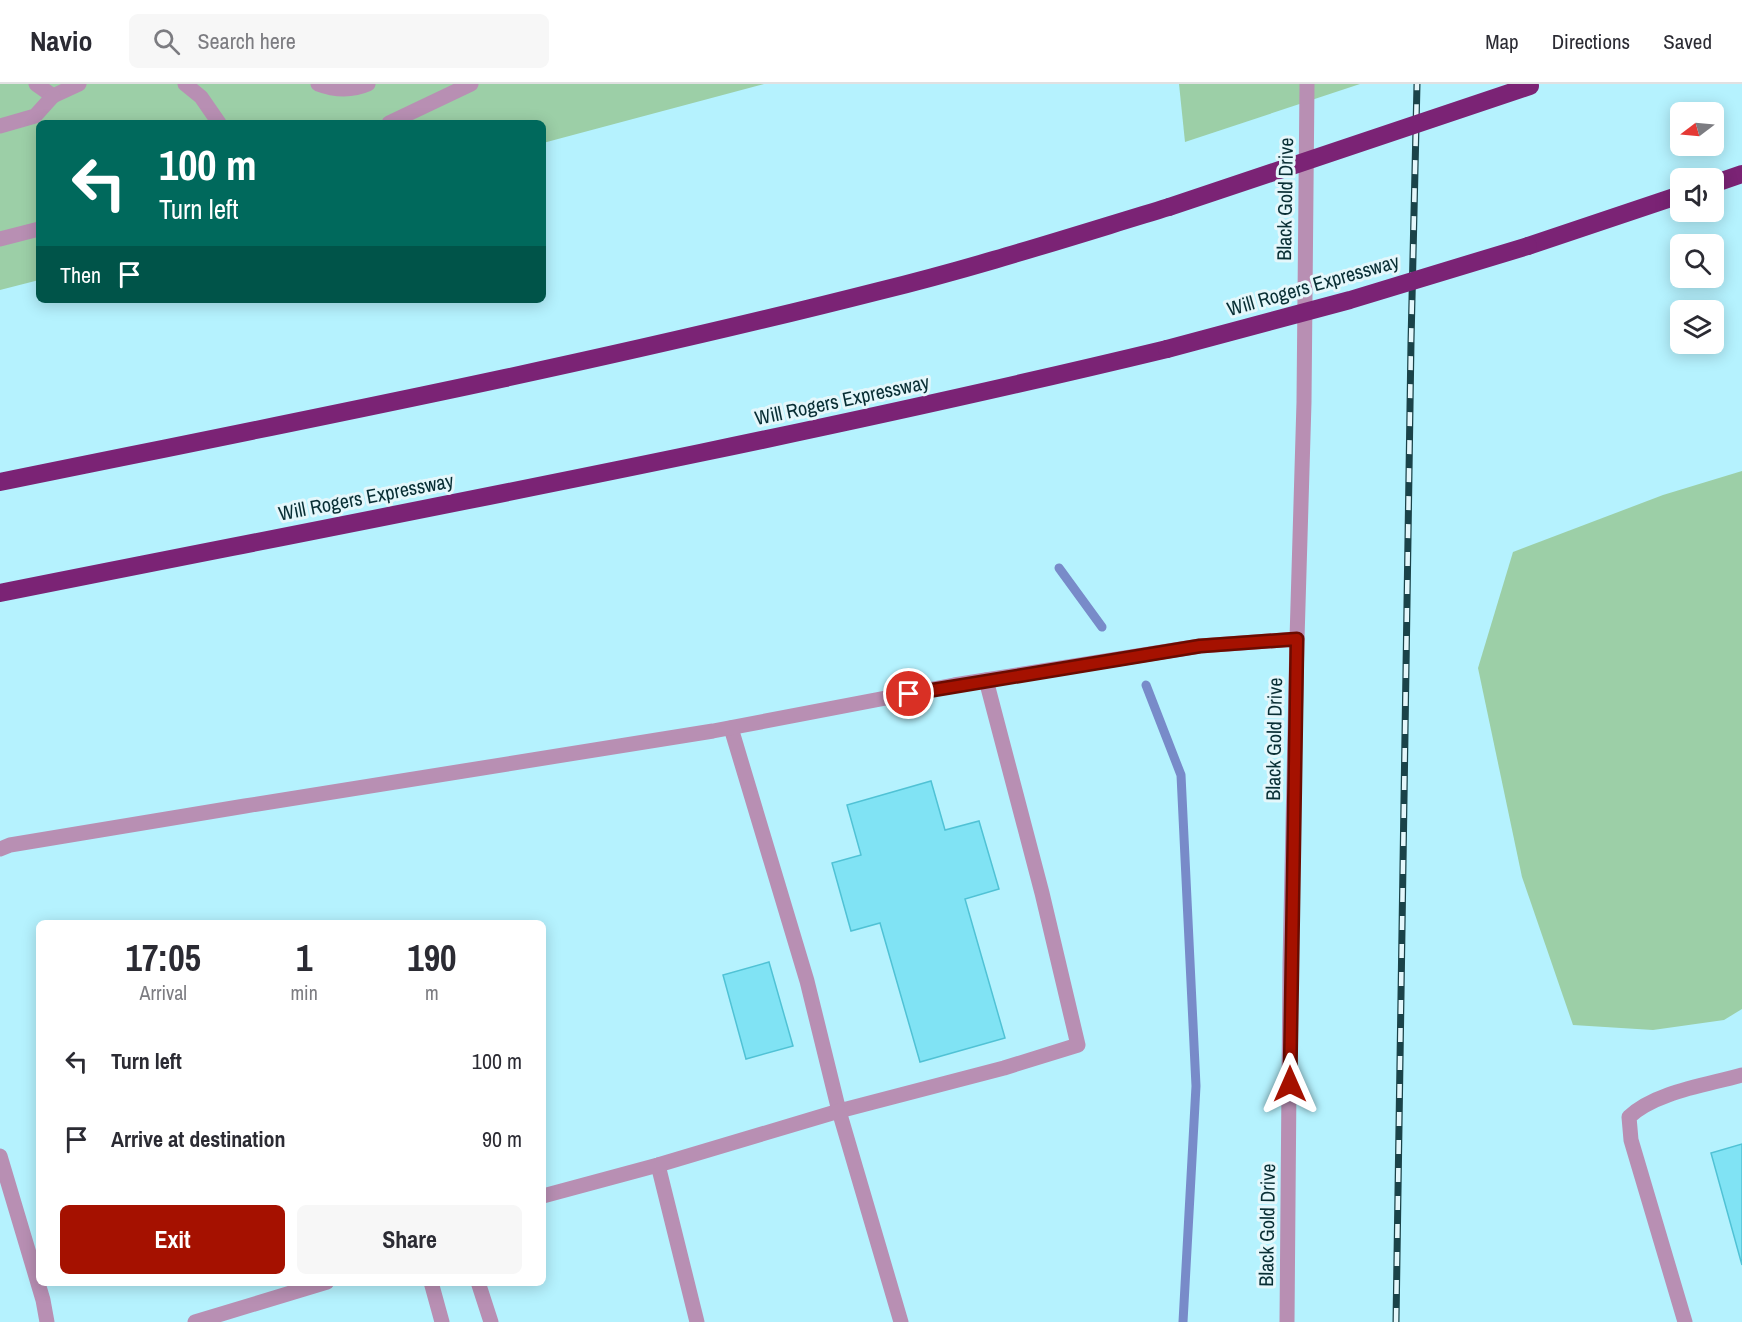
<!DOCTYPE html>
<html lang="en">
<head>
<meta charset="utf-8">
<style>
	:root { --surface:#fff; --page:#f7f7f7; --text:#2b2b33; --muted:#7c7c81; --line:#e1e1e2; --accent:#a51100 }
	body { margin:0; font-family:"Archivo Narrow",sans-serif; background:var(--page); color:var(--text); height:100vh; display:flex; flex-direction:column; font-size:22px; white-space:nowrap }
	* { box-sizing:border-box; margin:0 }
	p { font-size:20px; color:var(--muted) }
	.icon { flex:none; width:33px; height:33px; fill:none; stroke:currentColor; stroke-width:2; stroke-linecap:round; stroke-linejoin:round }
	.map { position:relative; flex:1; overflow:hidden }
	.panel { position:absolute; left:36px; top:836px; width:510px; height:366px; display:flex; flex-direction:column; background:var(--surface); border-radius:9px; box-shadow:0 3px 15px #0003 }
	.panel>* { flex:none }
	.hud { position:absolute; left:36px; top:36px; width:510px; height:183px; border-radius:9px; box-shadow:0 3px 15px #0003; background:#00695c; color:#fff; overflow:hidden }
	.needle { width:39px; rotate:254deg }
	.tools { position:absolute; left:1670px; top:18px; display:grid; gap:12px }
	.tools a { display:grid; place-items:center; width:54px; height:54px; border-radius:9px; background:var(--surface); box-shadow:0 3px 15px #0003; font-size:30px }
	.pin { position:absolute; display:grid; place-items:center; width:51px; height:51px; color:#fff; margin:-26px; border:3px solid #fff; border-radius:50%; box-shadow:0 2px 6px #0007 }
	.me { position:absolute; width:66px; margin:-33px; rotate:0deg; stroke-linejoin:round; filter:drop-shadow(0 0 4px #0008) }
	.turn { display:flex; align-items:center; gap:21px; height:126px; padding:0 24px; font-size:27px }
	.turn .icon { width:78px; height:78px; stroke-width:2.5 }
	.turn b { display:block; font-size:42px; line-height:51px }
	.then { display:flex; align-items:center; height:57px; padding:0 24px; background:#0003; gap:12px; font-size:22px }
	.eta { display:flex; justify-content:space-evenly; align-items:center; height:102px; text-align:center }
	.eta b { font-size:36px; font-weight:800; line-height:42px }
	.cta { display:flex; gap:12px; margin-top:auto; padding:12px 24px }
	.cta a { flex:1; height:69px; border-radius:9px; background:var(--accent); color:#fff; font-size:24px; font-weight:800; line-height:69px; text-align:center }
	.cta a+a { background:var(--page); color:var(--text) }
	ul { padding:0; list-style:none }
	li { display:flex; align-items:center; gap:18px; height:78px; padding:0 24px }
	li div { flex:1 }
	li b { display:block; font-size:22px }
	li em { font-style:normal }
	header { display:flex; align-items:center; gap:36px; box-sizing:border-box; height:84px; padding:0 30px; background:var(--surface); border-bottom:2px solid var(--line) }
	header strong { font-size:28px }
	nav { display:flex; gap:33px; margin-inline-start:auto; font-size:21px }
	.search { width:420px; height:54px; background:var(--page); display:flex; align-items:center; gap:15px; box-sizing:border-box; padding:0 21px; border-radius:9px; color:var(--muted); font-size:22px }
	.map>svg:first-child { display:block }
	.green { fill:#9ccfa7 }
	.lines { fill:none; stroke-linecap:round; stroke-linejoin:round }
	.stream { stroke:#788bc9; stroke-width:9 }
	.building { fill:#80e3f4; stroke:#50c2d5; stroke-width:1.5 }
	.minor { stroke:#b88fb3; stroke-width:15 }
	.highway { stroke:#7b2375; stroke-width:18 }
	.rail-casing { stroke:#1a4349; stroke-width:7 }
	.rail { stroke:#e4f7fb; stroke-width:4.5; stroke-dasharray:14; stroke-linecap:butt }
	.highway-bridge { stroke:#7b2375; stroke-width:18 }
	.route-casing { stroke:#6b0b00; stroke-width:15 }
	.route { stroke:#a51100; stroke-width:10 }
	.labels { text-anchor:middle; stroke-width:6; stroke-linejoin:round; paint-order:stroke }
	.street-label { font-size:20px; fill:#082e34; stroke:#e4f7fb }
</style>
</head>
<body>
<header>
<strong>Navio</strong>
<div class="search"><svg class="icon" aria-label="search" viewBox="0 0 24 24"><circle cx="10" cy="10" r="6"/><path d="M15 15l6 6"/></svg>Search here</div>
<nav><a>Map</a><a>Directions</a><a>Saved</a></nav>
</header>
<div class="map">
<svg width="1742" height="1238" viewBox="0 0 1742 1238">
	<rect width="100%" height="100%" fill="#b5f2fe"/>
	<g class="green">
		<path d="M0,0H764L543,59V39H39V196L0,206Z"/>
		<path d="M1179,0H1360L1185,58Z"/>
		<path d="M1742,387V925L1724,936L1653,946L1573,941L1522,793L1478,584L1513,468L1663,411Z"/>
	</g>
	<g class="lines">
		<g class="stream">
			<path d="M1059,484L1102,543"/>
			<path d="M1146,601L1181,691L1196,1002L1183,1238"/>
		</g>
	</g>
	<g class="building">
		<path d="M931,697L945,746L979,737L999,805L965,815L1005,954L920,978L880,839L851,847L832,779L861,771L847,721Z"/>
		<path d="M769,878L793,962L746,975L723,891Z"/>
		<path d="M1742,1060V1181L1711,1069Z"/>
	</g>
	<g class="lines">
		<g class="minor">
			<path d="M36,0L53,12L79,0"/>
			<path d="M185,0L201,13L219,39"/>
			<path d="M318,0C334,6 352,7 368,0"/>
			<path d="M389,39L471,0"/>
			<path d="M0,42L35,32L53,12"/>
			<path d="M0,155L39,145"/>
			<path d="M731,644L807,897L839,1027L1004,984L1078,961L1042,809L986,596"/>
			<path d="M0,765L10,761L245,722L713,647L954,601L1200,562L1297,555"/>
			<path d="M0,1072L43,1216L47,1238"/>
			<path d="M658,1081L697,1238"/>
			<path d="M543,1112L658,1081L839,1027L901,1238"/>
			<path d="M431,1198L442,1238"/>
			<path d="M478,1198L491,1238"/>
			<path d="M195,1238L327,1198"/>
			<path d="M1287,1238L1290,880L1297,555L1304,318L1307,0"/>
			<path d="M1685,1238L1631,1056L1629,1033C1655,1008 1707,1001 1742,991"/>
		</g>
		<g class="highway">
			<path d="M1713,100L1742,90"/>
			<path d="M1528,162L1680,111"/>
			<path d="M0,398C294,338 588,281 879,207C977,183 1073,152 1169,123"/>
			<path d="M0,509C390,431 781,358 1167,265"/>
		</g>
		<defs>
			<path id="rail" d="M1396,1238L1411,258L1417,0"/>
		</defs>
		<use href="#rail" class="rail-casing"/>
		<use href="#rail" class="rail"/>
		<g class="highway-bridge">
			<path d="M1169,123L1530,2"/>
			<path d="M1167,265L1350,216L1528,162"/>
		</g>
	</g>
	<g class="lines">
		<defs>
			<path id="route" d="M909,610L1200,562L1297,555L1290,1000"/>
		</defs>
		<use href="#route" class="route-casing"/>
		<use href="#route" class="route"/>
	</g>
	<g class="labels">
		<g class="street-label">
			<text transform="translate(1285 115) rotate(-89)" y="7">Black Gold Drive</text>
			<text transform="translate(1313 201) rotate(-16)" y="7">Will Rogers Expressway</text>
			<text transform="translate(842 316) rotate(-12)" y="7">Will Rogers Expressway</text>
			<text transform="translate(366 413) rotate(-11)" y="7">Will Rogers Expressway</text>
			<text transform="translate(1274 655) rotate(-89)" y="7">Black Gold Drive</text>
			<text transform="translate(1267 1141) rotate(-89)" y="7">Black Gold Drive</text>
		</g>
	</g>
</svg>
<div class="tools">
<a><svg class="needle" viewBox="-14 -14 28 28"><path d="M0-13l5 13h-10z" fill="#e53935"/><path d="M0 13l5-13h-10z" fill="#7c7c81"/></svg></a>
<a><svg class="icon" aria-label="sound" viewBox="0 0 24 24"><path d="M4 9h4l5-4v14l-5-4H4zM17 9q2 3 0 6"/></svg></a>
<a><svg class="icon" aria-label="search" viewBox="0 0 24 24"><circle cx="10" cy="10" r="6"/><path d="M15 15l6 6"/></svg></a>
<a><svg class="icon" aria-label="layers" viewBox="0 0 24 24"><path d="M12 4l9 5-9 5-9-5zM3 14l9 5 9-5"/></svg></a>
</div>
<div class="pin" style="left:909px;top:610px;background:#d93025"><svg class="icon" aria-label="arrive" viewBox="0 0 24 24"><path d="M6 21V4h12l-3 4 3 4H6"/></svg></div>
<svg class="me" style="left:1290px;top:1000px" viewBox="-20 -20 40 40"><path d="M0-17L14 15 0 8-14 15z" fill="#a51100" stroke="#fff" stroke-width="4"/></svg>
<div class="hud">
<div class="turn"><svg class="icon" aria-label="left" viewBox="0 0 24 24"><path d="M17 20v-9H6M10 6l-5 5 5 5"/></svg><div><b>100 m</b>Turn left</div></div>
<div class="then">Then<svg class="icon" aria-label="arrive" viewBox="0 0 24 24"><path d="M6 21V4h12l-3 4 3 4H6"/></svg></div>
</div>
<section class="panel">
<div class="eta">
<div><b>17:05</b><p>Arrival</p></div>
<div><b>1</b><p>min</p></div>
<div><b>190</b><p>m</p></div>
</div>
<ul>
<li><svg class="icon" aria-label="left" viewBox="0 0 24 24"><path d="M17 20v-9H6M10 6l-5 5 5 5"/></svg><div><b>Turn left</b></div><em>100 m</em></li>
<li><svg class="icon" aria-label="arrive" viewBox="0 0 24 24"><path d="M6 21V4h12l-3 4 3 4H6"/></svg><div><b>Arrive at destination</b></div><em>90 m</em></li>
</ul>
<div class="cta"><a>Exit</a><a>Share</a></div>
</section>
</div>
</body>
</html>
